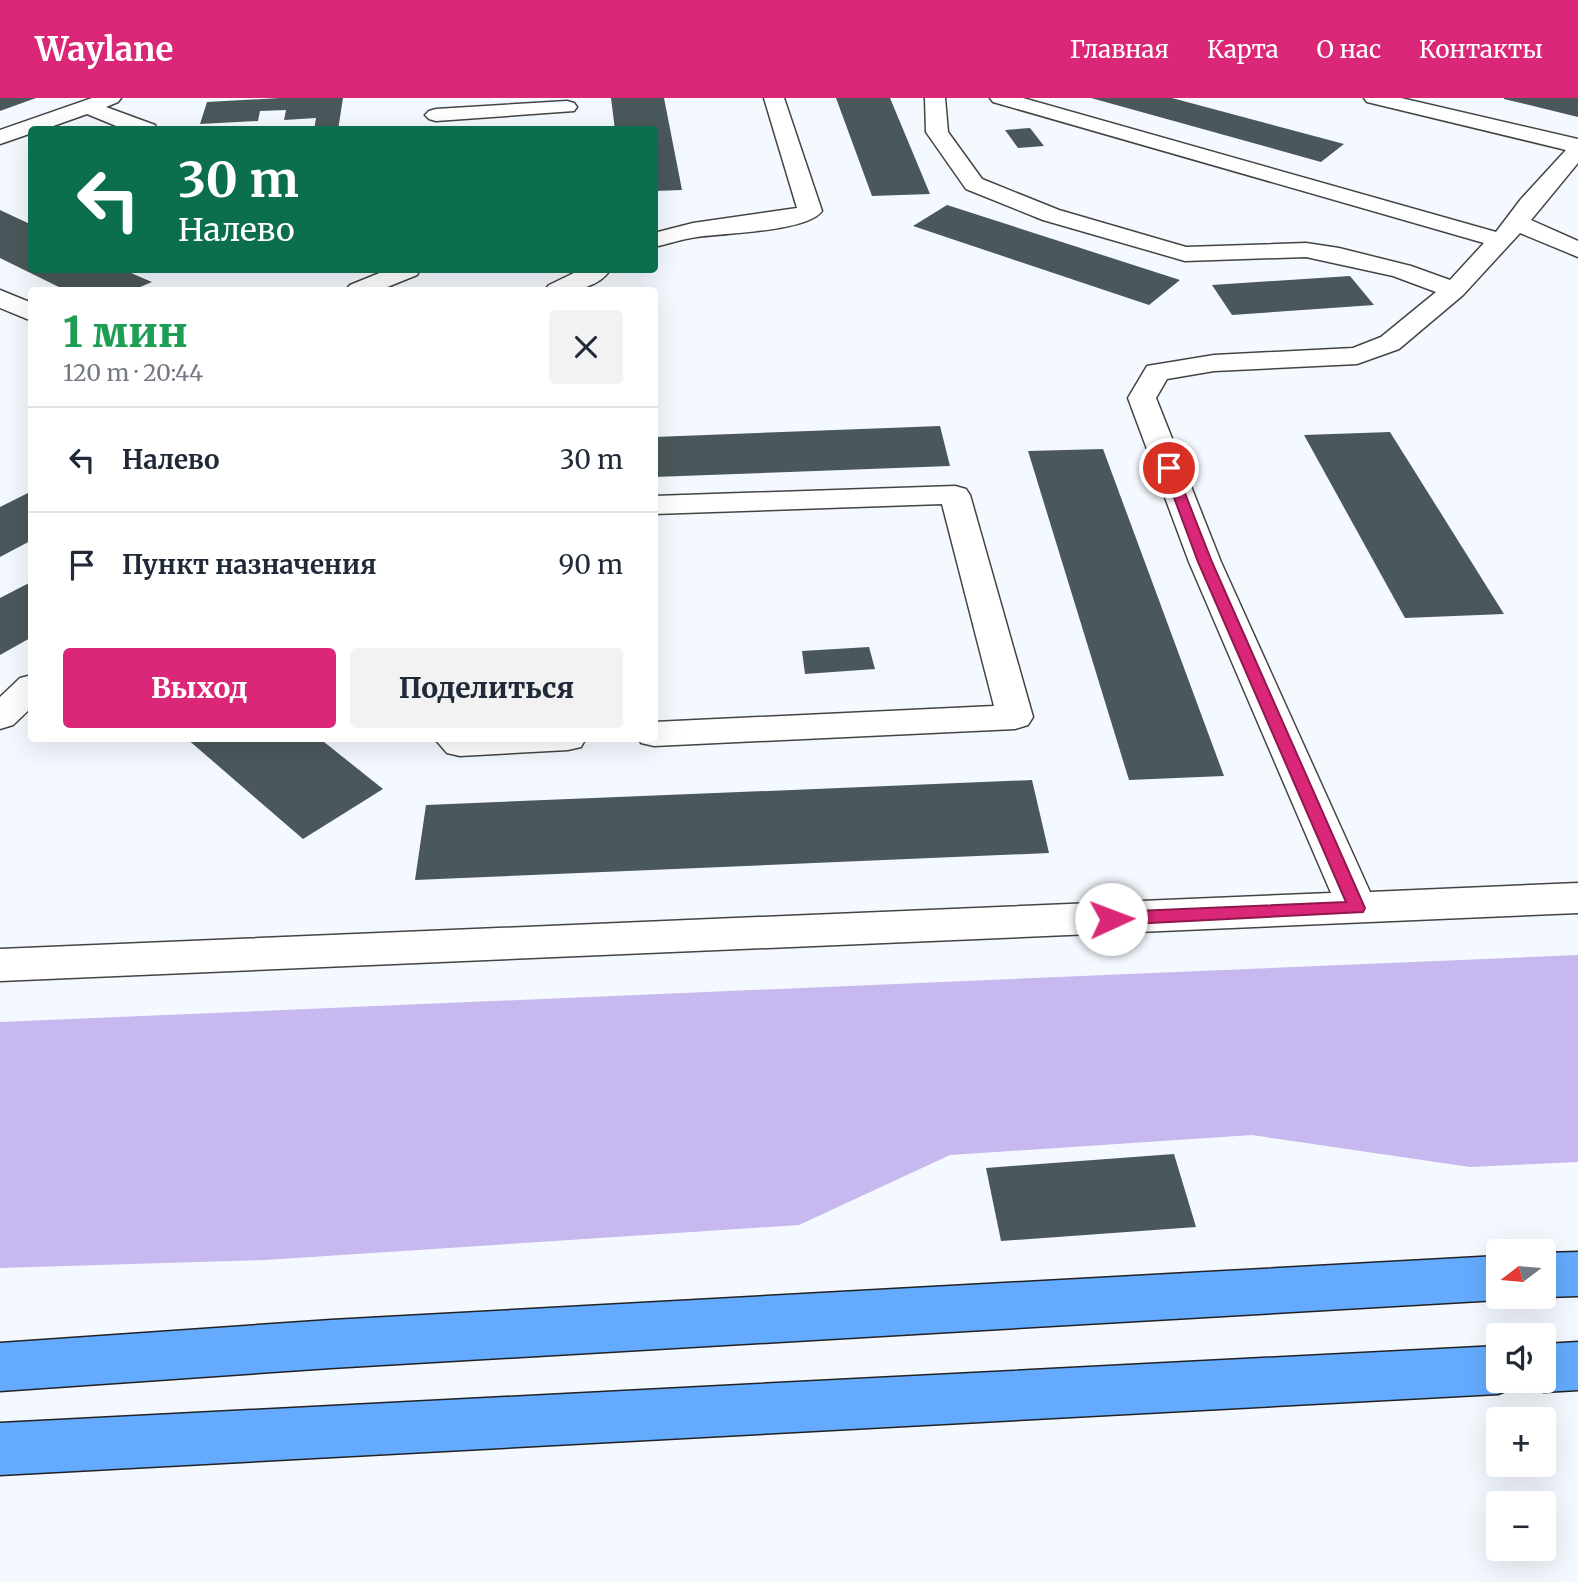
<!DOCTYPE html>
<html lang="ru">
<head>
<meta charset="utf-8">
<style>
	:root { --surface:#fff; --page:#f2f2f3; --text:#1f2937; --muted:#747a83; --line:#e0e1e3; --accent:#db2777 }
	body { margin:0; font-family:Merriweather,serif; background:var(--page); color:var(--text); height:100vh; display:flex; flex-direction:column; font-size:26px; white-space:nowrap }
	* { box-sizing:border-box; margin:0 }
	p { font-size:23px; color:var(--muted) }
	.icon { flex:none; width:38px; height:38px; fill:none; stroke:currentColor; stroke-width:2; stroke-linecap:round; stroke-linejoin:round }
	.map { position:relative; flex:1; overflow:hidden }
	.side { position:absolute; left:28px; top:189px; width:630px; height:455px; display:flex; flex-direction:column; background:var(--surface); border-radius:7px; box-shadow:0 7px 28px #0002 }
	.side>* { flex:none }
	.hud { position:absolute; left:28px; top:28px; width:630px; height:147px; border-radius:7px; box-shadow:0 7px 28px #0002; background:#0b6e4f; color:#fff; overflow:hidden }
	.needle { width:46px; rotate:254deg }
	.fabs { position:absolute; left:1486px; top:1141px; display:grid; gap:14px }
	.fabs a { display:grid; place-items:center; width:70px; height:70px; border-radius:7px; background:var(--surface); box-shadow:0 7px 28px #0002; font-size:35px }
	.pin { position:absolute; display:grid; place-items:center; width:60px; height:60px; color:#fff; margin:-30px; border:4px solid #fff; border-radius:50%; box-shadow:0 2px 7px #0007 }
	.me { position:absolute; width:77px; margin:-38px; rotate:88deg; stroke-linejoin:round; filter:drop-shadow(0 0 5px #0008) }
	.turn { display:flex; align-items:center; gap:24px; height:147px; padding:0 35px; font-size:32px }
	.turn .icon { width:91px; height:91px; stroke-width:2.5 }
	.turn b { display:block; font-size:49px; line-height:60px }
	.round { display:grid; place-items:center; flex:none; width:74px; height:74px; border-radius:7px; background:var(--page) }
	.summary { display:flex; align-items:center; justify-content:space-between; height:119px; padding:0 35px }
	h1 { font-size:42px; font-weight:800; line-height:52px; color:#1e9e55 }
	.cta { display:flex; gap:14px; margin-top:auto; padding:14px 35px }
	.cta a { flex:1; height:80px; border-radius:7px; background:var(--accent); color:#fff; font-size:28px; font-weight:800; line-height:80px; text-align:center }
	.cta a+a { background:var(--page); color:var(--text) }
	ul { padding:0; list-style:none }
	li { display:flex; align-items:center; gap:21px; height:105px; padding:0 35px; border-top:2px solid var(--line) }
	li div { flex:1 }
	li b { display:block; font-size:26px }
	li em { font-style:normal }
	header { display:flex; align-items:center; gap:42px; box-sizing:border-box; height:98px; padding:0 35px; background:var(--accent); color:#fff }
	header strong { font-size:33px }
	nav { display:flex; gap:38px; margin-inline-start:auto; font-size:24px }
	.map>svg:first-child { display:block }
	.green { fill:#c7b8ef }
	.building { fill:#4b585b }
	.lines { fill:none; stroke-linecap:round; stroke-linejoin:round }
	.minor-casing { stroke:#444; stroke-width:3 }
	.major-casing { stroke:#222; stroke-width:3 }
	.minor { fill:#fff; fill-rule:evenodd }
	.major { fill:#64abff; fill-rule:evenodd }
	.route { fill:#db2777; stroke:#8e194d; stroke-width:2 }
</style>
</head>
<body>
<header>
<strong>Waylane</strong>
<nav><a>Главная</a><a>Карта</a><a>О нас</a><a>Контакты</a></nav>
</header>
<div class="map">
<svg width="1578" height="1484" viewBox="0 0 1578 1484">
	<rect width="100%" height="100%" fill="#f4f9ff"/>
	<path class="green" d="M1578,857V1064L1470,1069L1252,1037L950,1057L799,1127L265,1162L0,1170V924Z"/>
	<g class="building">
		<path d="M0,0H36L0,13Z"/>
		<path d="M280,0H343L338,32H314L316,20L284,22L286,12L260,13L258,23L200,26L207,4Z"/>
		<path d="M611,0H664L682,92L654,93V32H615Z"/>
		<path d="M836,0H890L930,96L872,98Z"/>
		<path d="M1091,0H1172L1344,46L1321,64Z"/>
		<path d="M1578,0V19L1504,1V0Z"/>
		<path d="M1030,30L1044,48L1018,50L1005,32Z"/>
		<path d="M947,107L1180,182L1149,207L913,128Z"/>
		<path d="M0,112L32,127V172H124L152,184L133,192H65L0,160Z"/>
		<path d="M1350,178L1374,207L1232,217L1212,187Z"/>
		<path d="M940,328L950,368L654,379V339Z"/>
		<path d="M1390,334L1504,516L1405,520L1304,337Z"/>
		<path d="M1103,351L1224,678L1129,682L1028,353Z"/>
		<path d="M32,393V442L0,459V409Z"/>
		<path d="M29,485L32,487V539L0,557V500Z"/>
		<path d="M869,549L875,571L805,576L802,553Z"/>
		<path d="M186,640H319L383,691L303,741Z"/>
		<path d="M1032,682L1049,755L415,782L426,707Z"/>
		<path d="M1174,1056L1196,1129L1001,1143L986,1070Z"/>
	</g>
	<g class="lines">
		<defs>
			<g id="minor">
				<path d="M92,0H121L118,4L106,9L155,27L157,32H126L87,16L42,32H32V35L0,46V32Z"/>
				<path d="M764,0H784L822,113C807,134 723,135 697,139C682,141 668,146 654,149V135L693,125L797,110Z"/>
				<path d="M925,0H945L948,34L982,81L1059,112L1186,149L1306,145L1339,150L1411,168L1450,182L1484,145L993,4L990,0H1023L1496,134L1521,101L1566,52L1367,4L1364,0H1401L1578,41V65L1531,122L1578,143V159L1520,135L1463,197L1399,251L1357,266L1214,273L1167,281L1156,300L1221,464L1370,794L1578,785V815L0,883V851L1331,795L1189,464L1128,300L1147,268L1214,257L1353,250L1381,239L1436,194L1393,178L1306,159L1185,163L1043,122L966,91L926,34Z"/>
				<path d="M567,3L574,5L577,9L574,13L436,23L429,21L425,17L429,13L436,11Z"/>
				<path d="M387,172H420L417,177L380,192H346L350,187Z"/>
				<path d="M580,172H610C597,192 567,194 545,192L549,187Z"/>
				<path d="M0,192L32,205V223L0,210Z"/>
				<path d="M955,388L966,391L970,397L1033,619L1028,627L1015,631L654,648L641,645L639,640H654V624L994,608L942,406L654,416V398Z"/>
				<path d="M32,577V609L13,627L0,631V599L20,580Z"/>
				<path d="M434,640H586L581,649L568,652L460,658L447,655Z"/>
			</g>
			<g id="major">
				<path d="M1578,1154V1198L1544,1199H1542L1544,1155Z"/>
				<path d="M1498,1158V1199H1508L1498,1202L331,1270L0,1293V1245L331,1222Z"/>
				<path d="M1578,1244V1292L1544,1294L1526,1287L1524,1283H1544V1246Z"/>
				<path d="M1498,1248V1283H1519L1516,1289L1498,1296L0,1377V1325Z"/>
			</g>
		</defs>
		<use href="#minor" class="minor-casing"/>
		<use href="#major" class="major-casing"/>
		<use href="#minor" class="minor"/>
		<use href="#major" class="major"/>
	</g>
	<path class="route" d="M1169,367L1175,370L1212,464L1365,810L1363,814L1111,827L1103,821L1111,814L1346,804L1198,464L1163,370Z"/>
</svg>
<div class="fabs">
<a><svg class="needle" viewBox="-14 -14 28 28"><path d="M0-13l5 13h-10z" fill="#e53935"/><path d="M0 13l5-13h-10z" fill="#747a83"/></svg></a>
<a><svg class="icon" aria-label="sound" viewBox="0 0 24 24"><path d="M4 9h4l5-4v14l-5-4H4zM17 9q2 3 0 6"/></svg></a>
<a>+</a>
<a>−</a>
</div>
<div class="pin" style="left:1169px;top:370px;background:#d93025"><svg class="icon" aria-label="arrive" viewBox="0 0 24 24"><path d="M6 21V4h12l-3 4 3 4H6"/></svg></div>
<svg class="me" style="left:1111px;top:821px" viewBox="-20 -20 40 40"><circle r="19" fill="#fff"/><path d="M0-13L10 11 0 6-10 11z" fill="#db2777"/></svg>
<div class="hud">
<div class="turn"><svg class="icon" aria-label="left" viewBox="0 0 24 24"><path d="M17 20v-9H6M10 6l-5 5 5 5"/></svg><div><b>30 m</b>Налево</div></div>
</div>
<section class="side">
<div class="summary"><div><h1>1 мин</h1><p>120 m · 20:44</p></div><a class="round"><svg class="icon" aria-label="close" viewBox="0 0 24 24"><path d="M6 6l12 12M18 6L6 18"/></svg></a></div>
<ul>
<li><svg class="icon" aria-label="left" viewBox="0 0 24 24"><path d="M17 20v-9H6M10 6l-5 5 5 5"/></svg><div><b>Налево</b></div><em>30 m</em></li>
<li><svg class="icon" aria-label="arrive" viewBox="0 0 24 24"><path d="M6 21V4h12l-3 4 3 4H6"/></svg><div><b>Пункт назначения</b></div><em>90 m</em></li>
</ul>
<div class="cta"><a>Выход</a><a>Поделиться</a></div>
</section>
</div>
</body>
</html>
